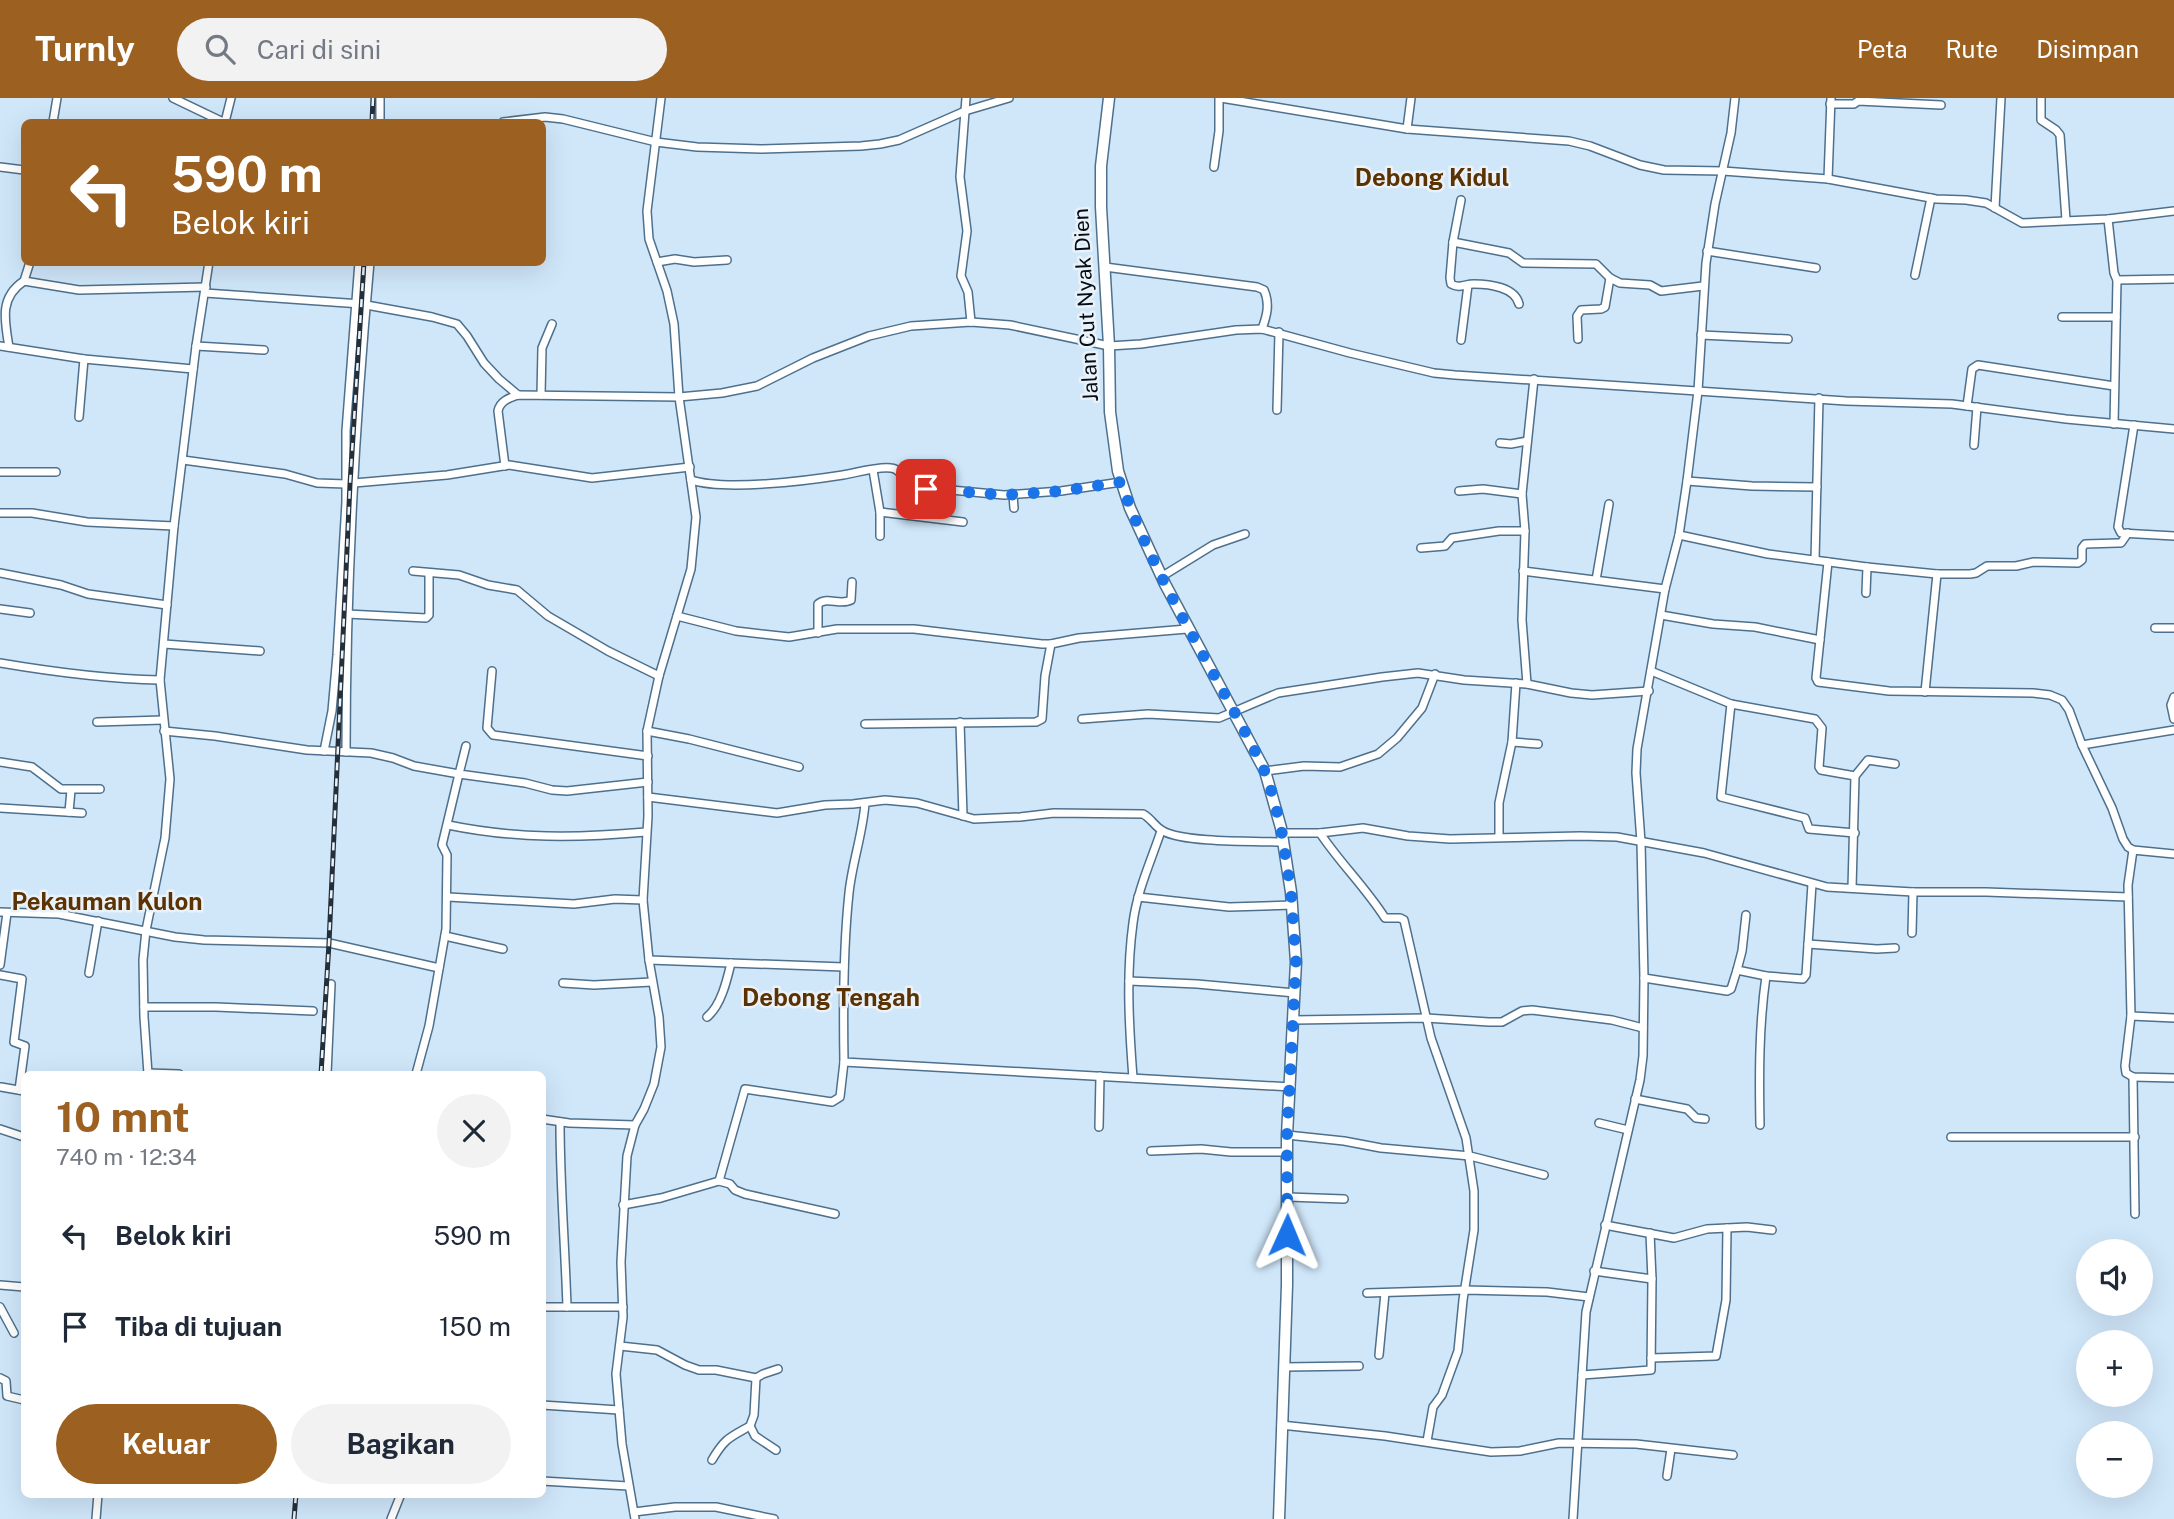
<!DOCTYPE html>
<html lang="id">
<head>
<meta charset="utf-8">
<style>
	:root { --surface:#fff; --page:#f2f2f3; --text:#1f2937; --muted:#747a83; --accent:#9c6121 }
	body { margin:0; font-family:"Public Sans",sans-serif; background:var(--page); color:var(--text); height:100vh; display:flex; flex-direction:column; font-size:26px; white-space:nowrap }
	* { box-sizing:border-box; margin:0 }
	p { font-size:23px; color:var(--muted) }
	.icon { flex:none; width:38px; height:38px; fill:none; stroke:currentColor; stroke-width:2; stroke-linecap:round; stroke-linejoin:round }
	.map { position:relative; flex:1; overflow:hidden }
	.sheet { position:absolute; left:21px; top:973px; width:525px; height:427px; display:flex; flex-direction:column; background:var(--surface); border-radius:10px; box-shadow:0 7px 28px #0002 }
	.sheet>* { flex:none }
	.banner { position:absolute; left:21px; top:21px; width:525px; height:147px; border-radius:10px; box-shadow:0 7px 28px #0002; background:#9c6121; color:#fff; overflow:hidden }
	.controls { position:absolute; left:2076px; top:1141px; display:grid; gap:14px }
	.controls a { display:grid; place-items:center; width:77px; height:77px; border-radius:50%; background:var(--surface); box-shadow:0 7px 28px #0002; font-size:35px }
	.pin { position:absolute; display:grid; place-items:center; width:60px; height:60px; color:#fff; margin:-30px; border-radius:14px; box-shadow:0 4px 10px #0006 }
	.me { position:absolute; width:77px; margin:-38px; rotate:1deg; stroke-linejoin:round; filter:drop-shadow(0 0 5px #0008) }
	.turn { display:flex; align-items:center; gap:24px; height:147px; padding:0 35px; font-size:32px }
	.turn .icon { width:91px; height:91px; stroke-width:2.5 }
	.turn b { display:block; font-size:49px; line-height:60px }
	.round { display:grid; place-items:center; flex:none; width:74px; height:74px; border-radius:37px; background:var(--page) }
	.overview { display:flex; align-items:center; justify-content:space-between; height:119px; padding:0 35px }
	h1 { font-size:42px; font-weight:700; line-height:52px; color:var(--accent) }
	.action { display:flex; gap:14px; margin-top:auto; padding:14px 35px }
	.action a { flex:1; height:80px; border-radius:42px; background:var(--accent); color:#fff; font-size:28px; font-weight:700; line-height:80px; text-align:center }
	.action a+a { background:var(--page); color:var(--text) }
	ul { padding:0; list-style:none }
	li { display:flex; align-items:center; gap:21px; height:91px; padding:0 35px }
	li div { flex:1 }
	li b { display:block; font-size:26px }
	li em { font-style:normal }
	header { display:flex; align-items:center; gap:42px; box-sizing:border-box; height:98px; padding:0 35px; background:var(--accent); color:#fff }
	header strong { font-size:33px }
	nav { display:flex; gap:38px; margin-inline-start:auto; font-size:24px }
	.search { width:490px; height:63px; background:var(--page); display:flex; align-items:center; gap:18px; box-sizing:border-box; padding:0 24px; border-radius:38px; color:var(--muted); font-size:26px }
	.map>svg:first-child { display:block }
	.lines { fill:none; stroke-linecap:round; stroke-linejoin:round }
	.street-casing { stroke:#4e708c; stroke-width:10 }
	.secondary-casing { stroke:#4e708c; stroke-width:13 }
	.street { stroke:#fff; stroke-width:7 }
	.secondary { stroke:#fff; stroke-width:10 }
	.rail-casing { stroke:#23303c; stroke-width:5 }
	.rail { stroke:#eaf2f8; stroke-width:2.5; stroke-dasharray:8; stroke-linecap:butt }
	.route { stroke:#1a73e8; stroke-width:12; stroke-dasharray:0 21.6 }
	.labels { text-anchor:middle; stroke-width:5; stroke-linejoin:round; paint-order:stroke }
	.street-label { font-size:21px; fill:#020d18; stroke:#eaf2f8 }
	.quarter-label { font-size:24px; font-weight:bold; fill:#5a3203; stroke:#eaf2f8 }
</style>
</head>
<body>
<header>
<strong>Turnly</strong>
<div class="search"><svg class="icon" aria-label="search" viewBox="0 0 24 24"><circle cx="10" cy="10" r="6"/><path d="M15 15l6 6"/></svg>Cari di sini</div>
<nav><a>Peta</a><a>Rute</a><a>Disimpan</a></nav>
</header>
<div class="map">
<svg width="2174" height="1421" viewBox="0 0 2174 1421">
	<rect width="100%" height="100%" fill="#d0e7fa"/>
	<g class="lines">
		<defs>
			<g id="street">
				<path d="M173,0L223,24"/>
				<path d="M966,0L960,79L967,133L961,178L968,194L971,224"/>
				<path d="M1221,0L1407,31L1569,43L1590,48L1640,67L1664,72L1723,73L1828,81L1936,101L1966,102L1986,105L2022,125L2108,121L2174,113"/>
				<path d="M2041,0V22L2056,32L2060,37L2066,122"/>
				<path d="M1830,6H1854L1858,3L1941,7"/>
				<path d="M53,24L57,0"/>
				<path d="M225,24L231,0"/>
				<path d="M380,24V0"/>
				<path d="M503,24L545,19L563,21L656,44L697,49L761,51L861,48L880,46L899,42L965,13L1009,0"/>
				<path d="M1407,31L1411,0"/>
				<path d="M0,69L24,72"/>
				<path d="M1214,69L1219,33V0"/>
				<path d="M1828,81L1831,0"/>
				<path d="M1461,102L1453,144L1450,180L1451,186C1460,191 1464,186 1474,186C1489,186 1515,189 1519,206"/>
				<path d="M1995,110L2001,0"/>
				<path d="M2108,121L2114,175L2117,182L2174,181"/>
				<path d="M1453,144L1509,155L1523,165L1596,166L1610,180L1620,185L1650,187L1661,193L1703,188"/>
				<path d="M1707,153L1816,170"/>
				<path d="M657,164L675,161L694,164L727,162"/>
				<path d="M1105,169L1257,189L1264,192C1270,206 1267,217 1262,231"/>
				<path d="M1915,177L1931,100"/>
				<path d="M24,183L30,164"/>
				<path d="M205,195L361,206L432,219L457,226L467,238L484,265L499,281L518,297"/>
				<path d="M2062,219H2116"/>
				<path d="M1701,237L1788,241"/>
				<path d="M1578,241L1577,218L1581,212L1601,211L1605,209L1610,180"/>
				<path d="M1461,242L1468,187"/>
				<path d="M0,248L84,261L193,271"/>
				<path d="M196,248L264,252"/>
				<path d="M9,249C4,220 0,199 24,183L79,192L206,189"/>
				<path d="M541,297L542,250L552,226"/>
				<path d="M1967,308L1972,271L1978,267L2114,288"/>
				<path d="M1277,312L1279,234"/>
				<path d="M79,319L84,261"/>
				<path d="M2114,326L2117,182"/>
				<path d="M2134,327L2118,429L2121,435L2174,438"/>
				<path d="M1500,345L1511,346L1527,343"/>
				<path d="M1974,347L1977,309"/>
				<path d="M183,362L285,376L317,385L346,386"/>
				<path d="M505,368L498,313C500,303 509,300 518,297L679,299L722,295L757,288L813,260L869,238L911,228L971,224L1010,227L1109,248L1141,246L1236,232L1262,231L1350,255L1434,275L1455,277L1846,303L1952,306L2066,321L2174,331"/>
				<path d="M873,372L880,414V438"/>
				<path d="M0,374H56"/>
				<path d="M691,382C725,393 805,383 843,377C856,375 878,368 891,370C902,371 902,383 909,388L1004,397L1061,393L1121,384"/>
				<path d="M1687,383L1752,388L1817,389"/>
				<path d="M354,385L447,377L509,367L592,380L690,369"/>
				<path d="M1459,393L1483,391L1522,396"/>
				<path d="M1013,397L1014,410"/>
				<path d="M880,414L963,424"/>
				<path d="M0,415H32L87,424L174,428"/>
				<path d="M1679,437L1768,456L1867,469L1866,495"/>
				<path d="M1421,450L1445,448L1452,440L1499,433H1525"/>
				<path d="M1815,462L1819,300"/>
				<path d="M1828,464L1816,580L1818,584L1889,593L2033,595L2050,597L2062,602L2069,612L2082,647L2112,710L2123,741L2128,749L2133,752"/>
				<path d="M1867,469L1937,476H1970L1976,475L1987,468H2016L2034,464L2078,465L2082,462V450L2085,446L2118,445H2121L2128,435"/>
				<path d="M413,473L459,477L488,487L517,492L548,518L608,553L659,578"/>
				<path d="M1523,473L1665,491"/>
				<path d="M0,475L61,487L88,496L167,507"/>
				<path d="M1161,479L1213,447L1245,436"/>
				<path d="M1596,482L1609,406"/>
				<path d="M0,511L30,515"/>
				<path d="M347,516L426,520L429,517V475"/>
				<path d="M1661,517L1713,526L1755,529L1820,542"/>
				<path d="M677,518L736,533L789,539L837,531H914L1042,546H1051L1079,540L1187,531"/>
				<path d="M2155,530H2174"/>
				<path d="M818,535V506C828,498 840,508 851,502L852,484"/>
				<path d="M164,546L260,553"/>
				<path d="M0,565C53,574 106,581 160,582"/>
				<path d="M492,573L487,630L493,637L648,658"/>
				<path d="M1651,573L1731,606L1815,621L1822,630L1819,669L1821,672L1855,678L1852,790"/>
				<path d="M1527,586L1522,522L1525,433L1522,396L1534,281"/>
				<path d="M1925,594L1937,476"/>
				<path d="M2174,599L2171,607L2174,621"/>
				<path d="M1731,606L1721,699L1805,720L1809,731L1855,735"/>
				<path d="M1082,621L1148,616L1219,620L1278,595L1382,579L1418,575L1464,582L1527,586L1571,595L1592,597L1649,593"/>
				<path d="M97,624L163,622"/>
				<path d="M960,624L963,718"/>
				<path d="M865,626L1036,624L1042,621L1045,578L1051,546"/>
				<path d="M164,633L215,638L307,652L371,655L393,660L414,668L459,676L442,747L447,757L446,831L429,928L416,976"/>
				<path d="M647,633L689,641L799,669"/>
				<path d="M1512,644L1538,646"/>
				<path d="M2082,647L2174,632"/>
				<path d="M466,648L459,676L525,685L552,692L567,693L648,684"/>
				<path d="M324,653L332,613L337,557L346,404V333L359,164"/>
				<path d="M346,654C346,491 355,327 370,164"/>
				<path d="M0,664L32,669L61,691H100"/>
				<path d="M1265,673L1304,668L1340,669L1378,656L1397,640L1422,610L1435,576"/>
				<path d="M1855,678L1868,662L1895,666"/>
				<path d="M648,699L777,715L825,707L853,706L885,702L917,705L974,721L1020,719L1054,715L1143,716C1151,720 1155,729 1163,733C1185,745 1255,743 1282,744"/>
				<path d="M865,705C863,735 852,765 849,795C843,851 843,908 844,964L1291,989"/>
				<path d="M0,710L82,715"/>
				<path d="M69,714L71,692"/>
				<path d="M448,727C516,741 577,740 646,734"/>
				<path d="M1281,735H1320L1363,730L1408,738L1450,741L1580,738L1617,739L1704,755L1827,789L1913,794H1986L2128,799"/>
				<path d="M1320,735C1340,765 1366,790 1385,820H1400L1404,822L1431,940L1466,1040L1474,1093V1132L1463,1202L1458,1253L1442,1297L1433,1309L1427,1343"/>
				<path d="M1499,739V705L1512,644L1516,585"/>
				<path d="M2174,756L2133,752L2128,787L2131,918L2125,968L2126,975L2133,979L2174,980"/>
				<path d="M448,799L574,806L615,801L643,802"/>
				<path d="M1138,799L1229,809L1293,807"/>
				<path d="M0,814L59,816L175,839L204,842L329,845L439,870"/>
				<path d="M1912,835L1913,794"/>
				<path d="M445,838L503,851"/>
				<path d="M1808,846L1877,851L1895,850"/>
				<path d="M649,862L844,869"/>
				<path d="M0,867L7,815"/>
				<path d="M1737,872L1742,853L1746,817"/>
				<path d="M89,875L98,823"/>
				<path d="M0,877L22,881L14,944L25,948L19,992"/>
				<path d="M1644,880L1727,893L1731,891L1737,872L1766,878L1803,881L1806,877L1812,786"/>
				<path d="M1129,883L1197,886L1295,895"/>
				<path d="M563,885L594,887L652,884"/>
				<path d="M144,909H216L313,913"/>
				<path d="M2131,918L2174,920"/>
				<path d="M707,919C721,908 727,882 731,865"/>
				<path d="M1294,922L1426,920L1489,924H1502L1522,913L1532,912L1612,922L1643,930"/>
				<path d="M148,975L179,976"/>
				<path d="M148,976L144,919L143,862L146,832L165,740L170,681L160,582L174,428L196,248L209,164"/>
				<path d="M327,976L331,886"/>
				<path d="M2133,979L2135,1116"/>
				<path d="M1133,980C1129,928 1126,876 1133,825C1137,793 1151,763 1161,733"/>
				<path d="M1,989L24,993"/>
				<path d="M1635,1001L1687,1011L1696,1020L1705,1021"/>
				<path d="M542,1021L569,1025L635,1027"/>
				<path d="M560,1024C560,1086 565,1147 567,1209"/>
				<path d="M1599,1025L1628,1032"/>
				<path d="M1760,1027C1759,977 1759,927 1766,878"/>
				<path d="M1099,1029L1100,978"/>
				<path d="M0,1031L24,1039"/>
				<path d="M1287,1037L1344,1043L1381,1050L1470,1058L1544,1077"/>
				<path d="M1951,1039H2135"/>
				<path d="M1151,1053L1201,1051L1231,1054H1288"/>
				<path d="M719,1083L745,991L832,1004L840,999L844,964"/>
				<path d="M1288,1099L1344,1101"/>
				<path d="M623,1107L661,1100L719,1083L730,1086L735,1092L745,1096L835,1116"/>
				<path d="M1605,1127L1674,1140L1707,1131L1747,1129L1772,1132"/>
				<path d="M1594,1173L1652,1181"/>
				<path d="M0,1187L24,1189"/>
				<path d="M1367,1195L1465,1192L1547,1194L1589,1199"/>
				<path d="M0,1209L14,1235"/>
				<path d="M542,1209H623"/>
				<path d="M620,1248L657,1252L685,1267L699,1272H716L756,1280L754,1317L750,1328C729,1340 725,1340 712,1362"/>
				<path d="M1379,1257L1385,1195"/>
				<path d="M1651,1260L1716,1258L1726,1202L1727,1130"/>
				<path d="M1284,1269L1359,1268"/>
				<path d="M1582,1277L1651,1272L1652,1181L1650,1135"/>
				<path d="M0,1280L6,1283L7,1298L24,1302"/>
				<path d="M756,1280L763,1276L778,1271"/>
				<path d="M542,1307L619,1312"/>
				<path d="M1281,1327L1385,1338L1491,1354L1520,1353L1559,1345L1636,1346L1733,1357"/>
				<path d="M750,1328L755,1338L776,1352"/>
				<path d="M1667,1378L1671,1351"/>
				<path d="M542,1383L628,1388"/>
				<path d="M634,1414L675,1409H716L774,1421"/>
				<path d="M96,1421L98,1396"/>
				<path d="M391,1421L401,1396"/>
				<path d="M635,1421L622,1346L616,1276L623,1219L621,1164L627,1058L635,1027L644,1011L654,986L661,949L659,919L649,862L643,802L648,718L647,633L659,578L691,471L696,419L679,299L674,226L667,193L649,141L647,113L661,0"/>
				<path d="M1573,1421L1586,1214L1640,982L1643,958L1644,880L1641,744L1636,675L1637,651L1665,491L1679,437L1687,383L1698,293L1706,165L1715,106L1731,35L1735,0"/>
			</g>
			<path id="secondary" d="M1109,0L1101,68V109L1109,248L1110,314L1118,373L1130,410L1165,486L1265,673L1281,730L1291,794L1296,864L1287,1037V1187L1279,1421"/>
		</defs>
		<use href="#street" class="street-casing"/>
		<use href="#secondary" class="secondary-casing"/>
		<use href="#street" class="street"/>
		<use href="#secondary" class="secondary"/>
		<defs>
			<g id="rail">
				<path d="M372,24L373,0"/>
				<path d="M321,976L329,845L350,386L364,164"/>
				<path d="M294,1421L296,1396"/>
			</g>
		</defs>
		<use href="#rail" class="rail-casing"/>
		<use href="#rail" class="rail"/>
	</g>
	<g class="lines">
		<path class="route" d="M926,391L1004,397L1061,393L1121,384C1156,485 1216,574 1263,669L1273,698L1281,730L1291,794L1296,864L1287,1037V1137"/>
	</g>
	<g class="labels">
		<g class="street-label">
			<text transform="translate(1086 207) rotate(-93)" y="7">Jalan Cut Nyak Dien</text>
		</g>
		<g class="quarter-label">
			<text x="1432" y="88">Debong Kidul</text>
			<text x="107" y="812">Pekauman Kulon</text>
			<text x="831" y="908">Debong Tengah</text>
		</g>
	</g>
</svg>
<div class="controls">
<a><svg class="icon" aria-label="sound" viewBox="0 0 24 24"><path d="M4 9h4l5-4v14l-5-4H4zM17 9q2 3 0 6"/></svg></a>
<a>+</a>
<a>−</a>
</div>
<div class="pin" style="left:926px;top:391px;background:#d93025"><svg class="icon" aria-label="arrive" viewBox="0 0 24 24"><path d="M6 21V4h12l-3 4 3 4H6"/></svg></div>
<svg class="me" style="left:1287px;top:1137px" viewBox="-20 -20 40 40"><path d="M0-17L14 15 0 8-14 15z" fill="#1a73e8" stroke="#fff" stroke-width="4"/></svg>
<div class="banner">
<div class="turn"><svg class="icon" aria-label="left" viewBox="0 0 24 24"><path d="M17 20v-9H6M10 6l-5 5 5 5"/></svg><div><b>590 m</b>Belok kiri</div></div>
</div>
<section class="sheet">
<div class="overview"><div><h1>10 mnt</h1><p>740 m · 12:34</p></div><a class="round"><svg class="icon" aria-label="close" viewBox="0 0 24 24"><path d="M6 6l12 12M18 6L6 18"/></svg></a></div>
<ul>
<li><svg class="icon" aria-label="left" viewBox="0 0 24 24"><path d="M17 20v-9H6M10 6l-5 5 5 5"/></svg><div><b>Belok kiri</b></div><em>590 m</em></li>
<li><svg class="icon" aria-label="arrive" viewBox="0 0 24 24"><path d="M6 21V4h12l-3 4 3 4H6"/></svg><div><b>Tiba di tujuan</b></div><em>150 m</em></li>
</ul>
<div class="action"><a>Keluar</a><a>Bagikan</a></div>
</section>
</div>
</body>
</html>
